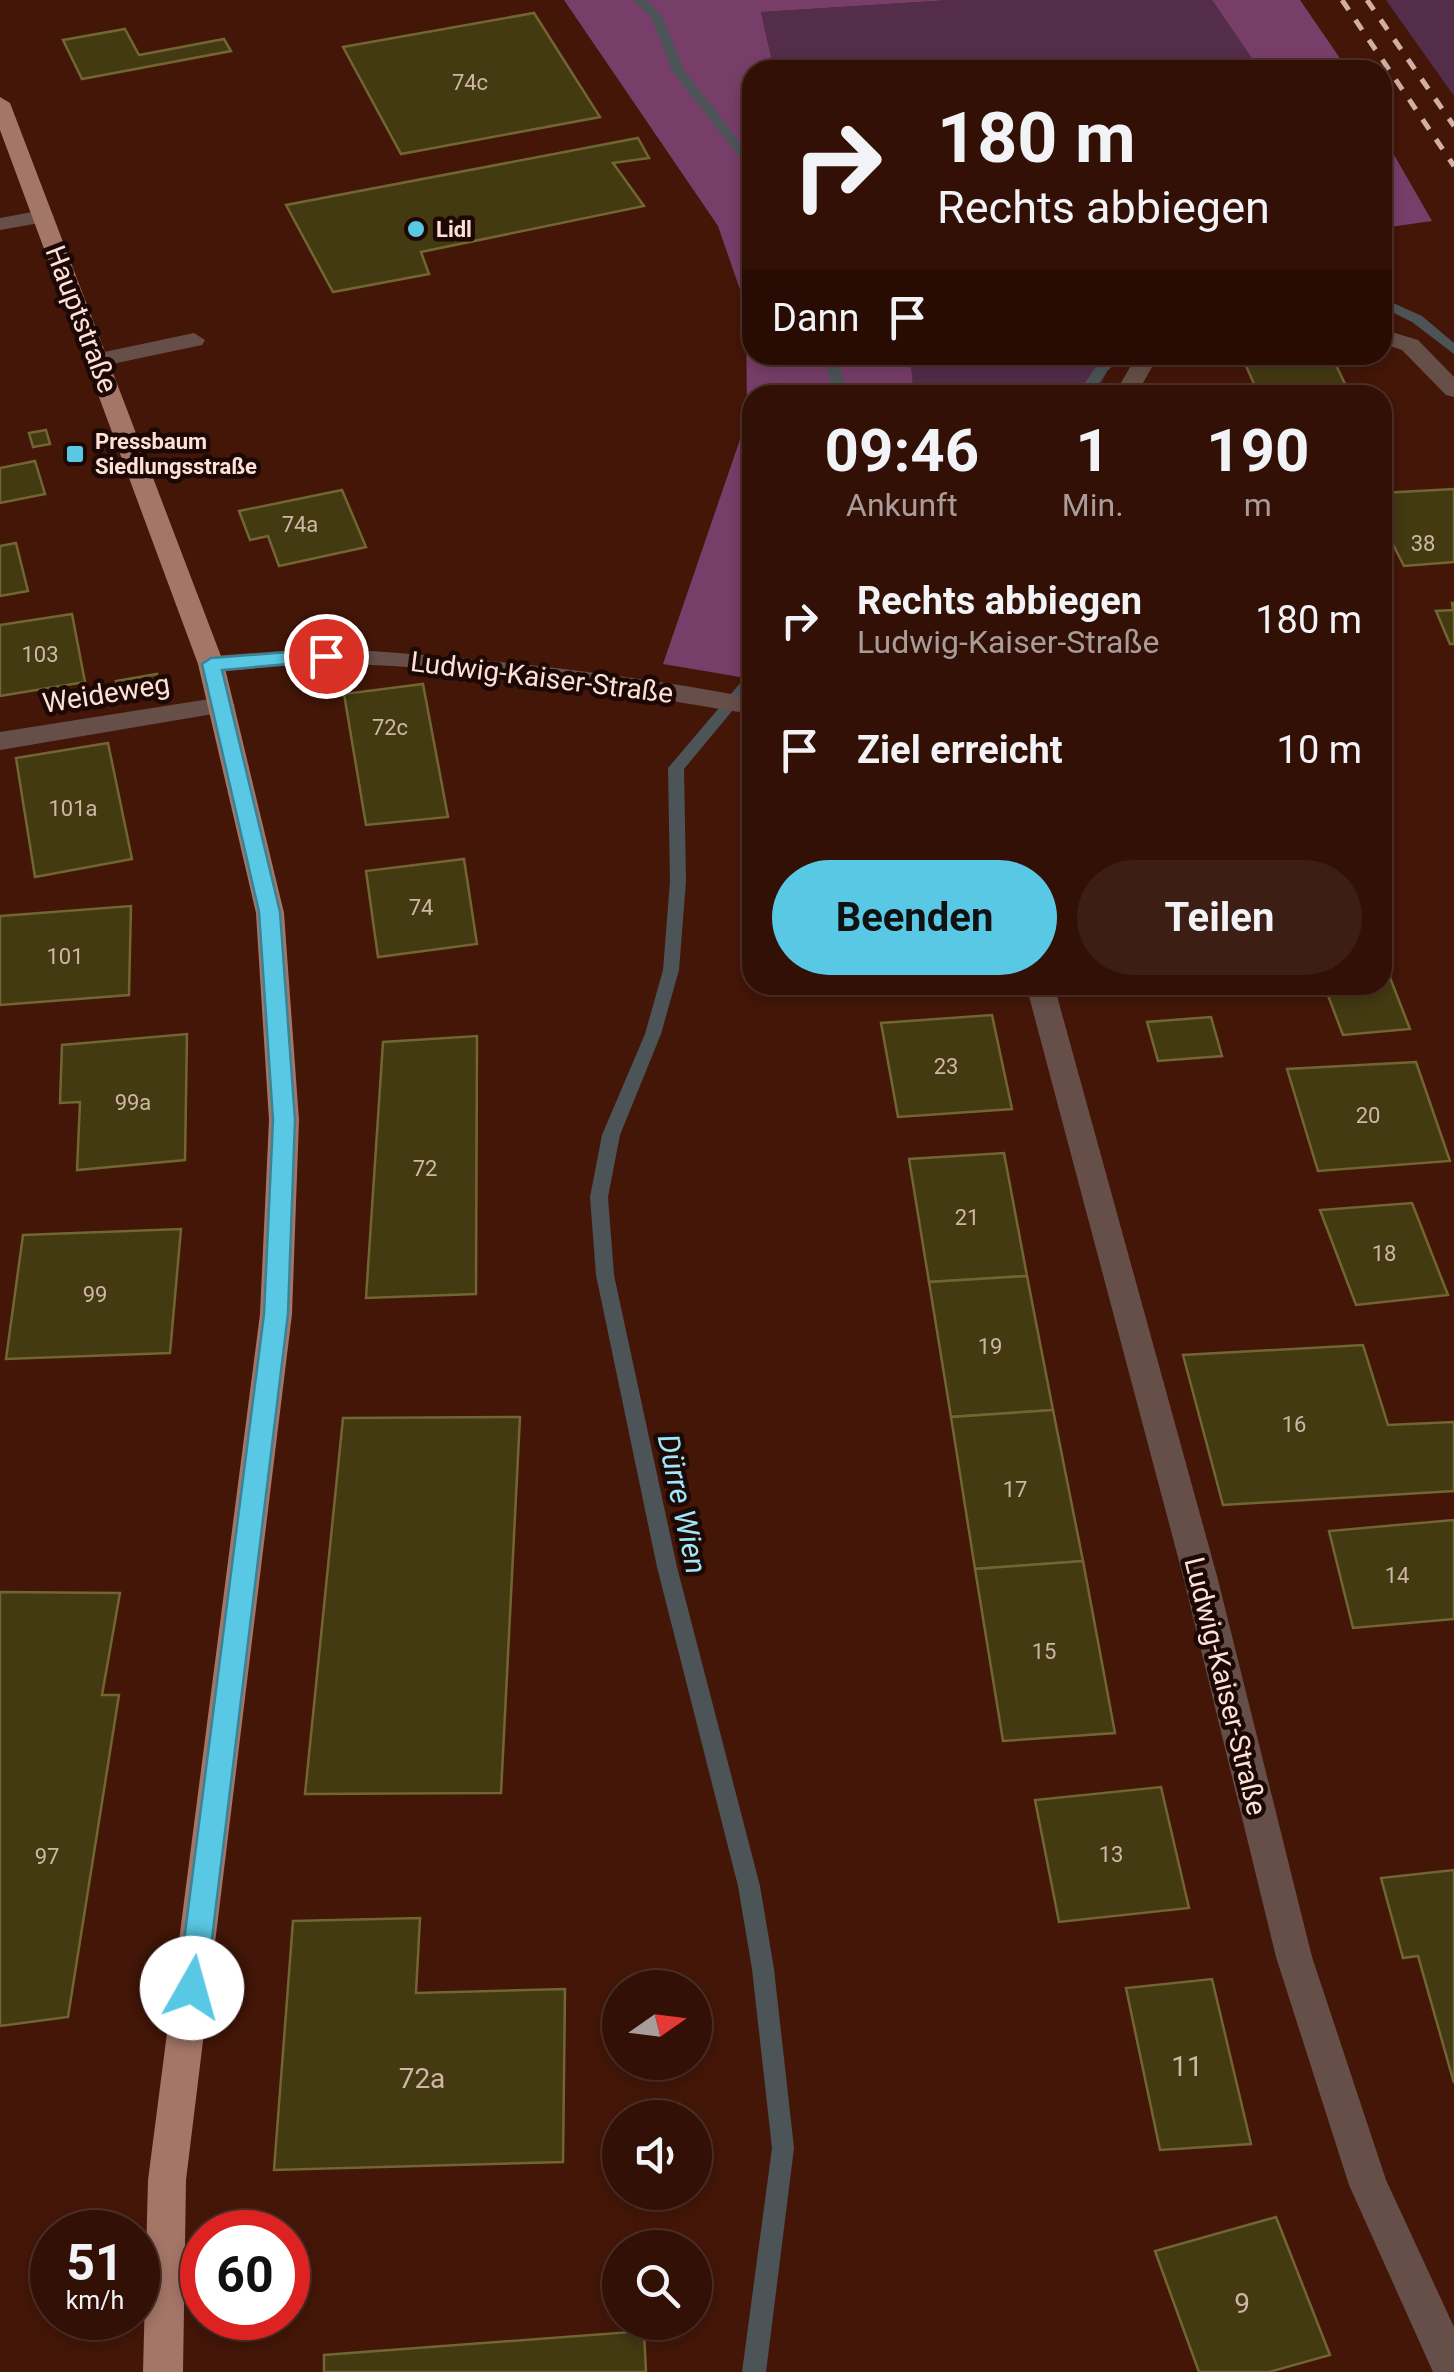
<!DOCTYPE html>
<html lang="de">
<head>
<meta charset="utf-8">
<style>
	:root { --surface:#321006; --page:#3d1e14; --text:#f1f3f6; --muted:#a89d9b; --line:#4d3028; --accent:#59c8e4 }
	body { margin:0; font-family:Roboto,sans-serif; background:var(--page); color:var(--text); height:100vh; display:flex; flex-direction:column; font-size:38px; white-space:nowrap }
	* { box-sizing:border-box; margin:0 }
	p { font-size:32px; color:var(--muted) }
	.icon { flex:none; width:55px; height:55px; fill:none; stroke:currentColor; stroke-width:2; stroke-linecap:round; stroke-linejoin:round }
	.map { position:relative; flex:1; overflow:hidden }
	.details { position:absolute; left:742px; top:385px; width:650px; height:610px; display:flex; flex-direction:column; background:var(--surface); border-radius:30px; box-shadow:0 5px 15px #0003,0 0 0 2px var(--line) }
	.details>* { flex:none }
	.hud { position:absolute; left:742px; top:60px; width:650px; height:305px; border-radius:30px; box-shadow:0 5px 15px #0003,0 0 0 2px var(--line); background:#321006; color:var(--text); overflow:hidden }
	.needle { width:65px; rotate:76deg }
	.buttons { position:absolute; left:602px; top:1970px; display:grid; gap:20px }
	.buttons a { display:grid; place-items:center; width:110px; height:110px; border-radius:50%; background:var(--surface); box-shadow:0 5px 15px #0003,0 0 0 2px var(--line); font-size:50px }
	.speed { position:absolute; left:30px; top:2210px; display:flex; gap:20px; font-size:50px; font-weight:700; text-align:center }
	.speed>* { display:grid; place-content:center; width:130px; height:130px; border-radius:50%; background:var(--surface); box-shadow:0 5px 15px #0003,0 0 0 2px var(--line); line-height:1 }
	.speed small { font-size:25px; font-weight:400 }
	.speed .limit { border:15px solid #d22; background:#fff; color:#111 }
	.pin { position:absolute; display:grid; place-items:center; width:85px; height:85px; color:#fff; margin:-42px; border:5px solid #fff; border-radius:50%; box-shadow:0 2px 10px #0007 }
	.me { position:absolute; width:110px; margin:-55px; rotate:7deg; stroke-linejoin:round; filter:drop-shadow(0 0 8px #0008) }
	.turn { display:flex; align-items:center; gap:35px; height:210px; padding:0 30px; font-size:45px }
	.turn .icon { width:130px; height:130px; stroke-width:2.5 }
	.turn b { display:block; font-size:70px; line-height:85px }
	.then { display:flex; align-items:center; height:95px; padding:0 30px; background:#0003; gap:20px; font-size:38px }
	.eta { display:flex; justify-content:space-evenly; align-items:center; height:170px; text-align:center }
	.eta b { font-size:60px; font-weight:700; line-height:70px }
	.button { display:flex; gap:20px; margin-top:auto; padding:20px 30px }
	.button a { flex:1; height:115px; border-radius:60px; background:var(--accent); color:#111; font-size:40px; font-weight:700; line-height:115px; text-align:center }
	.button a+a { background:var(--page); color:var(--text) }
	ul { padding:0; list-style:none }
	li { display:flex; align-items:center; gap:30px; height:130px; padding:0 30px }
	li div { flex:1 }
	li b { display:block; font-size:38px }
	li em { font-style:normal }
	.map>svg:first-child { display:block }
	.green { fill:#532d49 }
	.forest { fill:#773e69 }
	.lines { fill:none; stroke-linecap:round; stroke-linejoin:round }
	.stream { fill:#4c5457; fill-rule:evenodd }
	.building { fill:#433a12; stroke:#716631; stroke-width:2.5 }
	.lane { fill:#664f48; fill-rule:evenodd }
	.street { fill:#664f48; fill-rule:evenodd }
	.primary { fill:#a47668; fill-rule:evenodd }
	.rail { stroke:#d2afa5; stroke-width:5; stroke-dasharray:12 12; stroke-linecap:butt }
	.route { fill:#59c8e4; stroke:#3a8294; stroke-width:2.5 }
	.poi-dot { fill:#59c8e4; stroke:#1c0804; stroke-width:4 }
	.labels { text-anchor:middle; stroke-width:9; stroke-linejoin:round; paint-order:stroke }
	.number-label { font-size:22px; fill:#d0b6a6 }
	.far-poi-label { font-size:22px; font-weight:bold; fill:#ffe0d7; stroke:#1c0804; text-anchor:start }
	.street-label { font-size:28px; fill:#ffe0d7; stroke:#1c0804 }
	.near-number-label { font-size:28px; fill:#d0b6a6 }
	.water-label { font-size:30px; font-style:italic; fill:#9fe7fb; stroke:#1c0804 }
</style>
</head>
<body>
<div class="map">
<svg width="1454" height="2372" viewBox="0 0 1454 2372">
	<rect width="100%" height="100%" fill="#431608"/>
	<g class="green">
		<path d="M950,0H1212L1260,70H774L761,12Z"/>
		<path d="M1386,0H1454V96Z"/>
		<path d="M910,355H1116L1095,395H914Z"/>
	</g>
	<g class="forest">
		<path d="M564,0H950L761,12L774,70H752V355H910L914,395H752V679L663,664L747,419L746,307L718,226Z"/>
		<path d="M1212,0H1300L1348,70H1260Z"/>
		<path d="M1382,134L1432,221L1383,228Z"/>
	</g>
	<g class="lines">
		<g class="stream">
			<path d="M633,0H646L662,16L684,70L752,158V169L748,168L672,71L651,17Z"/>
			<path d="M1382,298L1422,316L1454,343V354L1412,322L1382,307Z"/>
			<path d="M822,355H836L849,395H835Z"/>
			<path d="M1111,355H1126L1107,371L1091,395H1077L1097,365Z"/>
			<path d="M752,673V687L684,769L686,881L679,970L661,1034L620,1135L608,1197L614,1275L677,1567L760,1886L774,1969L794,2148L766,2372H742L772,2148L752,1969L738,1886L657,1567L596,1275L590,1197L602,1135L645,1034L663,970L670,881L668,768L747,675Z"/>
		</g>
	</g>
	<g class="building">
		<path d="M534,13L600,117L401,154L343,47Z"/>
		<path d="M125,29L139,55L224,39L231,51L82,79L63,40Z"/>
		<path d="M638,138L649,158L613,163L644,206L421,252L429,274L333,292L286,205Z"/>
		<path d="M1331,355L1350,394L1259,395L1242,357Z"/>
		<path d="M46,430L50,444L33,447L29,433Z"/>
		<path d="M35,461L45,494L0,503V468Z"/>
		<path d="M1454,489V562L1404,566L1382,523V493Z"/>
		<path d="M342,490L366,547L279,566L268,536L250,540L239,511Z"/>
		<path d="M16,543L28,591L0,596V546Z"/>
		<path d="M1452,603H1454V644H1450L1436,611L1453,610Z"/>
		<path d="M72,614L85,682L0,696V625Z"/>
		<path d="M157,674L163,692L119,699L116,681Z"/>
		<path d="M423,684L448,817L366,825L344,694Z"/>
		<path d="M108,743L132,859L35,877L16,758Z"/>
		<path d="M464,859L477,944L378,957L366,871Z"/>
		<path d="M131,906L129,995L0,1005V916Z"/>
		<path d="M1382,957L1410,1029L1343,1035L1324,985H1382Z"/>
		<path d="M895,985H976V988L897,994Z"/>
		<path d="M992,1015L1012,1109L898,1117L881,1023Z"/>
		<path d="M1211,1017L1222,1056L1158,1061L1147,1022Z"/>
		<path d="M187,1034L185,1160L77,1170L80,1102L60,1103L62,1045Z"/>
		<path d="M477,1036L476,1294L366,1298L383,1042Z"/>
		<path d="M1416,1062L1450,1161L1318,1171L1287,1069Z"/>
		<path d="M1004,1153L1027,1276L929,1282L909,1159Z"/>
		<path d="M1412,1203L1448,1295L1356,1305L1320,1210Z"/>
		<path d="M181,1229L170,1353L6,1359L23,1235Z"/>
		<path d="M1027,1276L1053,1410L951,1417L929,1282Z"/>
		<path d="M1363,1345L1388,1425L1454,1422V1491L1223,1505L1183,1355Z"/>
		<path d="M1053,1410L1083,1561L975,1569L951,1417Z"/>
		<path d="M520,1417L501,1793L305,1794L343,1418Z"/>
		<path d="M1454,1520V1619L1353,1628L1329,1531Z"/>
		<path d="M1083,1561L1115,1733L1003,1741L975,1569Z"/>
		<path d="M0,1592L120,1593L102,1695H119L68,2017L0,2026Z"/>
		<path d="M1161,1787L1189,1908L1059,1922L1035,1800Z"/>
		<path d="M1454,1870V2083L1418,1956L1403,1958L1381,1878Z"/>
		<path d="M420,1918L416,1993L565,1989L563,2162L274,2170L293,1921Z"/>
		<path d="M1212,1979L1251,2144L1160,2150L1126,1988Z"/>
		<path d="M1276,2217L1330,2355L1269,2372H1199L1155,2251Z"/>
		<path d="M644,2331L646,2372H324V2355Z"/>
	</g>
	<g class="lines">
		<g class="lane">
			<path d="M43,210L54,216L51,221L0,230V218Z"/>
			<path d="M194,333L205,340L202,345L98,367L87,360L90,355Z"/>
		</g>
		<g class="street">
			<path d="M1382,329L1418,340L1454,377V397L1446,395L1402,350L1382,343Z"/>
			<path d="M1137,355H1159L1136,395H1114Z"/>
			<path d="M326,648C468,657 612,671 752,698V714C618,693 462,664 326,664C288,664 249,670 211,672L198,664L211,656Z"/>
			<path d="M222,697L235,705L231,711L0,750V732Z"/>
			<path d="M1026,985H1054L1217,1576L1312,1957L1386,2180L1454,2327V2372H1433L1349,2185L1276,1957L1183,1576Z"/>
		</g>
		<path class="primary" d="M0,97L10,103L224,664L284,913L299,1120L292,1314L186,2180L183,2372H143L148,2180L260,1314L269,1120L256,913L198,664L0,130Z"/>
		<g class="rail">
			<path d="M1342,0L1454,166"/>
			<path d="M1367,0L1454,126"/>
		</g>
	</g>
	<path class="route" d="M326,649L333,651V660L222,670L280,912L295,1120L288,1314L206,1988L202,1997L192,2001L182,1997L178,1988L264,1314L273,1120L259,912L202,664L211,658Z"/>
	<g class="poi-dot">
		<circle cx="416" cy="229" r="10"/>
		<rect x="65" y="444" width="20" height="20" rx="5"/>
	</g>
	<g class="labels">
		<g class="number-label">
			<text x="470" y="90">74c</text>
			<text x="300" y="532">74a</text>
			<text x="1423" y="551">38</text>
			<text x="40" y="662">103</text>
			<text x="390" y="735">72c</text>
			<text x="73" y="816">101a</text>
			<text x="421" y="915">74</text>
			<text x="65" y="964">101</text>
			<text x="946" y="1074">23</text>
			<text x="133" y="1110">99a</text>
			<text x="1368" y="1123">20</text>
			<text x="425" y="1176">72</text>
			<text x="967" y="1225">21</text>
			<text x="1384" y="1261">18</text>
			<text x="95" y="1302">99</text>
			<text x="990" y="1354">19</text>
			<text x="1294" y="1432">16</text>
			<text x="1015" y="1497">17</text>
			<text x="1397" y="1583">14</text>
			<text x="1044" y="1659">15</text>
			<text x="1111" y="1862">13</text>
			<text x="47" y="1864">97</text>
		</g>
		<g class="far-poi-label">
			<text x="436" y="237">Lidl</text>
			<text x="95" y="449">Pressbaum<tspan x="95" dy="25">Siedlungsstraße</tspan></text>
		</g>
		<g class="street-label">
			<text transform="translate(82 319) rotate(69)" y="10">Hauptstraße</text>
			<text transform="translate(542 677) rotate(7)" y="10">Ludwig-Kaiser-Straße</text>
			<text transform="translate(106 693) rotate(-9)" y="10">Weideweg</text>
			<text transform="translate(1226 1686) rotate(76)" y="10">Ludwig-Kaiser-Straße</text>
		</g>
		<g class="near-number-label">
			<text x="1187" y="2076">11</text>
			<text x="422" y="2088">72a</text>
			<text x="1242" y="2313">9</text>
		</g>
		<g class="water-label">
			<text transform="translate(682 1504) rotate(78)" y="10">Dürre Wien</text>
		</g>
	</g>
</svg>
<div class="buttons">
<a><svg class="needle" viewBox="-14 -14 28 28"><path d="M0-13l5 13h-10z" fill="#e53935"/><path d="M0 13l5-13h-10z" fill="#a89d9b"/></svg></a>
<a><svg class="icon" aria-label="sound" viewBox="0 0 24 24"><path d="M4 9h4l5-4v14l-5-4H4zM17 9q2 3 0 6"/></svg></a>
<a><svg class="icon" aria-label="search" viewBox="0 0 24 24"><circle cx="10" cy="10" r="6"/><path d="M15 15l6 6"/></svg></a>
</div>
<div class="speed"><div>51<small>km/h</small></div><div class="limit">60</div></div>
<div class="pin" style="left:326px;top:656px;background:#d93025"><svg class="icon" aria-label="arrive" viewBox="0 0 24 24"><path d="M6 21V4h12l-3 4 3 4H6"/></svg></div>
<svg class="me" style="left:192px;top:1988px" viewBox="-20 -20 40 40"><circle r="19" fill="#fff"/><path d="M0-13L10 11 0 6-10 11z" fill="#59c8e4"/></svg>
<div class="hud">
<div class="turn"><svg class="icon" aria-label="right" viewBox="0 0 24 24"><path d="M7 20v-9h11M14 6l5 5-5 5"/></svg><div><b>180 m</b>Rechts abbiegen</div></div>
<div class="then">Dann<svg class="icon" aria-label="arrive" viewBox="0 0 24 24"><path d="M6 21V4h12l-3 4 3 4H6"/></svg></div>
</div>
<section class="details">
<div class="eta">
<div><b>09:46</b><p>Ankunft</p></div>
<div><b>1</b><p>Min.</p></div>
<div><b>190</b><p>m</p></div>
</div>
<ul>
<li><svg class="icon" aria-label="right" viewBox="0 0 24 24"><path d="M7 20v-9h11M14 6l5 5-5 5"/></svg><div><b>Rechts abbiegen</b><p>Ludwig-Kaiser-Straße</p></div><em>180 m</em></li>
<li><svg class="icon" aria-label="arrive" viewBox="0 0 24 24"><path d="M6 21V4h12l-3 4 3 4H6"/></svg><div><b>Ziel erreicht</b></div><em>10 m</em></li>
</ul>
<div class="button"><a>Beenden</a><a>Teilen</a></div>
</section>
</div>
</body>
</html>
